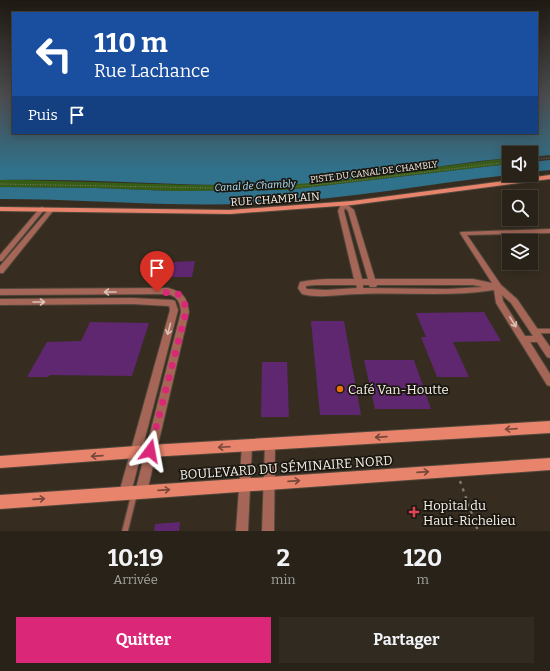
<!DOCTYPE html>
<html lang="fr">
<head>
<meta charset="utf-8">
<style>
	:root { --surface:#282218; --page:#302a21; --text:#f1f3f6; --muted:#a5a4a2; --line:#443f37; --accent:#db2777 }
	body { margin:0; font-family:Bitter,serif; background:var(--page); color:var(--text); height:100vh; display:flex; flex-direction:column; font-size:15px; white-space:nowrap }
	* { box-sizing:border-box; margin:0 }
	p { font-size:13px; color:var(--muted) }
	.icon { flex:none; width:22px; height:22px; fill:none; stroke:currentColor; stroke-width:2; stroke-linecap:round; stroke-linejoin:round }
	.map { position:relative; height:531px; overflow:hidden }
	.details { display:flex; flex-direction:column; background:var(--surface); flex:1 }
	.details>* { flex:none }
	.banner { position:absolute; left:12px; top:12px; width:526px; height:122px; border-radius:0px; box-shadow:0 2px 10px #0003,0 0 0 1px var(--line); background:#1a4fa0; color:#fff; overflow:hidden }
	.controls { position:absolute; left:502px; top:146px; display:grid; gap:8px }
	.controls a { display:grid; place-items:center; width:36px; height:36px; border-radius:0px; background:var(--surface); box-shadow:0 2px 10px #0003,0 0 0 1px var(--line); font-size:20px }
	.pin { position:absolute; display:grid; place-items:center; width:34px; height:34px; color:#fff; margin:-41px -17px; border-radius:50% 50% 50% 0; rotate:-45deg; box-shadow:0 0 4px #0007 }
	.pin .icon { rotate:45deg }
	.me { position:absolute; width:44px; margin:-22px; rotate:13deg; stroke-linejoin:round; filter:drop-shadow(0 0 3px #0008) }
	.turn { display:flex; align-items:center; gap:14px; height:84px; padding:0 16px; font-size:18px }
	.turn .icon { width:52px; height:52px; stroke-width:2.5 }
	.turn b { display:block; font-size:28px; line-height:34px }
	.then { display:flex; align-items:center; height:38px; padding:0 16px; background:#0003; gap:8px; font-size:15px }
	.eta { display:flex; justify-content:space-evenly; align-items:center; height:68px; text-align:center }
	.eta b { font-size:24px; font-weight:700; line-height:28px }
	.cta { display:flex; gap:8px; margin-top:auto; padding:8px 16px }
	.cta a { flex:1; height:46px; border-radius:0px; background:var(--accent); color:#fff; font-size:16px; font-weight:700; line-height:46px; text-align:center }
	.cta a+a { background:var(--page); color:var(--text) }
	.map>svg:first-child { display:block }
	.green { fill:#365d15 }
	.water { fill:#30718b }
	.building { fill:#5f276f }
	.lines { fill:none; stroke-linecap:round; stroke-linejoin:round }
	.lane-far1-casing { stroke:#51483c; stroke-width:6 }
	.lane-casing { stroke:#51483c; stroke-width:8 }
	.street-casing { stroke:#51483c; stroke-width:2 }
	.secondary-casing { stroke:#51483c; stroke-width:2 }
	.path-far1 { stroke:#7f786c; stroke-width:1; stroke-dasharray:1 1.5; stroke-linecap:butt }
	.path { stroke:#7f786c; stroke-width:2.5; stroke-dasharray:3 5; stroke-linecap:butt }
	.lane-far1 { stroke:#a56657; stroke-width:4.5 }
	.lane { stroke:#a56657; stroke-width:5.5 }
	.street { fill:#a56657; fill-rule:evenodd }
	.secondary { fill:#e8846c; fill-rule:evenodd }
	.oneway { stroke:#dac0b6 }
	.oneway2 { stroke:#774839 }
	.route { stroke:#db2777; stroke-width:7; stroke-dasharray:0 12.6 }
	.food-dot { fill:#e8710a; stroke:#1a1610; stroke-width:1.5 }
	.health-dot { fill:#e0444e; stroke:#1a1610; stroke-width:1.5 }
	.labels { text-anchor:middle; stroke-width:3.5; stroke-linejoin:round; paint-order:stroke }
	.far-street-label { font-size:9px; fill:#f7f1e9; stroke:#1a1610 }
	.far-water-label { font-size:10px; font-style:italic; fill:#aee3fb; stroke:#1a1610 }
	.street-label { font-size:11px; fill:#f7f1e9; stroke:#1a1610 }
	.near-poi-label { font-size:13px; fill:#f7f1e9; stroke:#1a1610; text-anchor:start }
	.near-street-label { font-size:13px; fill:#f7f1e9; stroke:#1a1610 }
</style>
</head>
<body>
<div class="map">
<svg width="550" height="531" viewBox="0 0 550 531">
	<rect width="100%" height="100%" fill="#362d20"/>
	<path class="green" d="M509,158V164L287,190L172,191L95,188L0,187V180H21L192,185H276L335,180Z"/>
	<g class="water">
		<path d="M0,96H13V133H537V96H550V155L531,157V153H509V158C431,165 353,183 275,185C183,187 92,178 0,180Z"/>
		<path d="M550,160V170L531,172V162Z"/>
		<path d="M509,164V175C428,184 347,199 266,203C177,208 88,199 0,199V187L95,188L172,191L287,190Z"/>
	</g>
	<g class="building">
		<path d="M195,261L192,277H169L173,262Z"/>
		<path d="M484,312L501,341L453,342L469,377H437L421,337H426L416,313Z"/>
		<path d="M311,321H344L361,415H320Z"/>
		<path d="M90,322L149,323L132,376L50,375L48,377H27L47,342L81,341Z"/>
		<path d="M364,360H414L431,409H375Z"/>
		<path d="M262,362H287L289,417H261Z"/>
		<path d="M180,522L179,531H154L155,524Z"/>
	</g>
	<g class="lines">
		<defs>
			<path id="lane-far1" d="M536,331H549"/>
			<path id="lane" d="M125,531L134,495"/>
			<g id="street">
				<path d="M344,202L354,210L375,279H473L492,283L460,233L461,232L550,229V233L467,235L501,285L517,299L550,347V358L547,357L537,342H530L550,374V386L547,385L496,303L494,290C450,297 405,292 360,294C342,294 320,299 302,294L298,288L300,282C318,278 337,279 354,279L338,211L341,204ZM345,208L348,211L368,279H362L344,211ZM315,285H356L357,288L326,290L307,289L306,288V286ZM363,285H369L370,287H376L377,285H473L483,287L447,289L363,288ZM502,295L511,303L533,336H525L503,301Z"/>
				<path d="M42,207L44,208V210L2,261H0V255L40,208Z"/>
				<path d="M51,208L54,210L53,211L3,273H0V266L49,209Z"/>
				<path d="M168,288C183,292 187,297 189,312L147,492L145,496L141,498L137,496L135,492L181,312C180,302 178,297 168,294L0,295V289Z"/>
				<path d="M132,298L172,300L175,301L178,310L131,493L129,497L125,499L121,497L119,493L170,310L169,306L132,304L0,305V299Z"/>
				<path d="M270,439L274,440L275,444L274,531H262L265,444L266,440Z"/>
				<path d="M247,441L251,442L252,446L248,531H236L242,446L243,442Z"/>
			</g>
			<g id="secondary">
				<path d="M550,175V179L352,205L230,214L0,211V207L230,210L352,201Z"/>
				<path d="M550,421V433L150,457L0,468V456L150,445Z"/>
				<path d="M550,458V470L0,509V495Z"/>
			</g>
		</defs>
		<use href="#lane-far1" class="lane-far1-casing"/>
		<use href="#lane" class="lane-casing"/>
		<use href="#street" class="street-casing"/>
		<use href="#secondary" class="secondary-casing"/>
		<g class="path-far1">
			<path d="M531,160L550,158"/>
			<path d="M0,184L268,189L335,183L509,162"/>
		</g>
		<path class="path" d="M460,481L478,531"/>
		<use href="#lane-far1" class="lane-far1"/>
		<use href="#lane" class="lane"/>
		<use href="#street" class="street"/>
		<use href="#secondary" class="secondary"/>
	</g>
	<defs><path id="oneway-shaft" d="M-6 0H5M1.5-3L5.5 0L1.5 3" fill="none" stroke-width="1.6" stroke-linecap="round" stroke-linejoin="round"/></defs>
	<g class="oneway">
		<use href="#oneway-shaft" transform="translate(110 292) rotate(180)"/>
		<use href="#oneway-shaft" transform="translate(39 302)"/>
		<use href="#oneway-shaft" transform="translate(513 322) rotate(58)"/>
		<use href="#oneway-shaft" transform="translate(169 329) rotate(105)"/>
	</g>
	<g class="oneway2">
		<use href="#oneway-shaft" transform="translate(511 429) rotate(176)"/>
		<use href="#oneway-shaft" transform="translate(381 437) rotate(176)"/>
		<use href="#oneway-shaft" transform="translate(224 447) rotate(177)"/>
		<use href="#oneway-shaft" transform="translate(97 456) rotate(176)"/>
		<use href="#oneway-shaft" transform="translate(423 472) rotate(-4)"/>
		<use href="#oneway-shaft" transform="translate(294 481) rotate(-4)"/>
		<use href="#oneway-shaft" transform="translate(164 490) rotate(-4)"/>
		<use href="#oneway-shaft" transform="translate(39 499) rotate(-4)"/>
	</g>
	<linearGradient id="sky" x2="0" y2="1"><stop stop-color="#1e1912"/><stop offset="0.56" stop-color="#4c4c4e"/><stop offset="1" stop-color="#4c4c4e" stop-opacity="0"/></linearGradient>
	<rect width="550" height="170" fill="url(#sky)"/>
	<g class="lines">
		<path class="route" d="M150,451L186,312L184,300L177,293L157,292"/>
	</g>
	<circle class="food-dot" cx="340" cy="389" r="4"/>
	<path class="health-dot" d="M412 506h4v4h4v4h-4v4h-4v-4h-4v-4h4z"/>
	<g class="labels">
		<g class="far-street-label">
			<text transform="translate(374 172) rotate(-7)" y="3">PISTE DU CANAL DE CHAMBLY</text>
		</g>
		<g class="far-water-label">
			<text transform="translate(255 185) rotate(-3)" y="4">Canal de Chambly</text>
		</g>
		<g class="street-label">
			<text transform="translate(275 199) rotate(-4)" y="4">RUE CHAMPLAIN</text>
		</g>
		<g class="near-poi-label">
			<text x="348" y="394">Café Van-Houtte</text>
			<text x="423" y="510">Hopital du<tspan x="423" dy="15">Haut-Richelieu</tspan></text>
		</g>
		<g class="near-street-label">
			<text transform="translate(286 467) rotate(-4)" y="5">BOULEVARD DU SÉMINAIRE NORD</text>
		</g>
	</g>
</svg>
<div class="controls">
<a><svg class="icon" aria-label="sound" viewBox="0 0 24 24"><path d="M4 9h4l5-4v14l-5-4H4zM17 9q2 3 0 6"/></svg></a>
<a><svg class="icon" aria-label="search" viewBox="0 0 24 24"><circle cx="10" cy="10" r="6"/><path d="M15 15l6 6"/></svg></a>
<a><svg class="icon" aria-label="layers" viewBox="0 0 24 24"><path d="M12 4l9 5-9 5-9-5zM3 14l9 5 9-5"/></svg></a>
</div>
<div class="pin" style="left:157px;top:292px;background:#d93025"><svg class="icon" aria-label="arrive" viewBox="0 0 24 24"><path d="M6 21V4h12l-3 4 3 4H6"/></svg></div>
<svg class="me" style="left:150px;top:451px" viewBox="-20 -20 40 40"><path d="M0-17L14 15 0 8-14 15z" fill="#db2777" stroke="#fff" stroke-width="4"/></svg>
<div class="banner">
<div class="turn"><svg class="icon" aria-label="left" viewBox="0 0 24 24"><path d="M17 20v-9H6M10 6l-5 5 5 5"/></svg><div><b>110 m</b>Rue Lachance</div></div>
<div class="then">Puis<svg class="icon" aria-label="arrive" viewBox="0 0 24 24"><path d="M6 21V4h12l-3 4 3 4H6"/></svg></div>
</div>
</div>
<section class="details">
<div class="eta">
<div><b>10:19</b><p>Arrivée</p></div>
<div><b>2</b><p>min</p></div>
<div><b>120</b><p>m</p></div>
</div>
<div class="cta"><a>Quitter</a><a>Partager</a></div>
</section>
</body>
</html>
